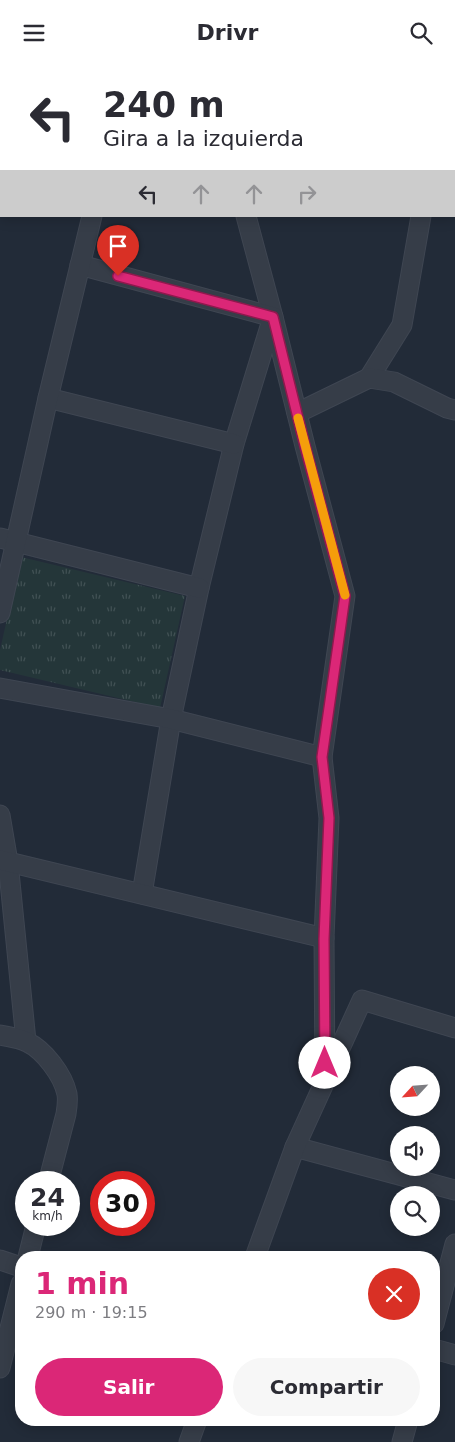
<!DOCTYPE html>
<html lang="es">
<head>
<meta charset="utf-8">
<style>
	:root { --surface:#fff; --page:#f7f7f7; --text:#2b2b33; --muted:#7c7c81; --accent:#db2777 }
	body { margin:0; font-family:"DejaVu Sans",sans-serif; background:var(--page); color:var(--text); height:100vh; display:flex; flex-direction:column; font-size:19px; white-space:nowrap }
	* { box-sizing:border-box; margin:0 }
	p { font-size:16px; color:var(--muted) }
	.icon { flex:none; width:28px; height:28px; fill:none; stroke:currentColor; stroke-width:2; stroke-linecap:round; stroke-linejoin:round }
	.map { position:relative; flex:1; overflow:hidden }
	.side { position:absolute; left:15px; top:1186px; width:425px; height:175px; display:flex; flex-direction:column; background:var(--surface); border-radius:20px; box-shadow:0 2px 12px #0003 }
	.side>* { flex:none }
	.guide { position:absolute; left:0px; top:0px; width:455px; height:152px; box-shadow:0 2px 12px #0003; background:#fff; color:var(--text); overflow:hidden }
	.needle { width:32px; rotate:244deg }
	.controls { position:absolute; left:390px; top:1001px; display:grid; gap:10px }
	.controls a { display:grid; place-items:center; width:50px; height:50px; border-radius:50%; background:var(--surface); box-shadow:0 2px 12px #0003; font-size:25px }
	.speed { position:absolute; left:15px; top:1106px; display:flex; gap:10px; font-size:25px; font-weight:700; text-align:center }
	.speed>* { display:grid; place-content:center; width:65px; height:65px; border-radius:50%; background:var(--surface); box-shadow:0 2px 12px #0003; line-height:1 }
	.speed small { font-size:12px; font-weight:400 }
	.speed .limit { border:8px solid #d22; background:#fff; color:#111 }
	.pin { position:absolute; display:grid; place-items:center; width:42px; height:42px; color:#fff; margin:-51px -21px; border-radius:50% 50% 50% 0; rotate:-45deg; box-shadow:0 0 5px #0007 }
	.pin .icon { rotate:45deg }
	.me { position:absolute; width:55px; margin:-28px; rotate:0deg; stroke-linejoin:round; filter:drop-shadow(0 0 4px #0008) }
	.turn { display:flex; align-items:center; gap:18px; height:105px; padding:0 20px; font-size:22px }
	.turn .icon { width:65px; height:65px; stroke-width:2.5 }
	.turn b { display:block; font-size:35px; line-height:42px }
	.lanes { display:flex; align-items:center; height:48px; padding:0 20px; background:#0003; justify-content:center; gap:25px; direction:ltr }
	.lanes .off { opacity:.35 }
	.round { display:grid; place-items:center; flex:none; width:52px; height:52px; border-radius:26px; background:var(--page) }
	.overview { display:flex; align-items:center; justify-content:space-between; height:85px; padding:0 20px }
	h1 { font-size:30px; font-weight:700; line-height:38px; color:var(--accent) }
	.primary-button { display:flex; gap:10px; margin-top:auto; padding:10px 20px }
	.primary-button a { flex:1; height:58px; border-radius:30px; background:var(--accent); color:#fff; font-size:20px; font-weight:700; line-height:58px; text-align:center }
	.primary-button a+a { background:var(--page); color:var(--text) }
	header { display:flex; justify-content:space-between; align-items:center; height:65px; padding:0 20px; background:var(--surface); font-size:22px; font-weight:700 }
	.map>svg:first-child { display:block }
	.grass { fill:url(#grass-tufts) }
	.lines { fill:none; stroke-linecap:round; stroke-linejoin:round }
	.street-casing { stroke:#3f4652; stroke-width:21 }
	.street { stroke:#363d48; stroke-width:19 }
	.route-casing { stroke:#8e194d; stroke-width:12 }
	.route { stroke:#db2777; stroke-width:9 }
	.slow { stroke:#f59e0b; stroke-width:9 }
</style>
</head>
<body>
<header><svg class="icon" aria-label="menu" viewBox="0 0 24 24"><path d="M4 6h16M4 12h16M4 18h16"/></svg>Drivr<svg class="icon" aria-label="search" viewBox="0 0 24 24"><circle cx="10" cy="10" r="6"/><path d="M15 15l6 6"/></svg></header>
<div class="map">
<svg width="455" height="1377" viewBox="0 0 455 1377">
	<defs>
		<pattern id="grass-tufts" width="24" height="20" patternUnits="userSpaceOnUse" patternTransform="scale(1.25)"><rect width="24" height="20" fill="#243639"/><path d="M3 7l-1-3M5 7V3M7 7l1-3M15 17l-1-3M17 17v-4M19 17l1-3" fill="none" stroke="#415154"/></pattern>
	</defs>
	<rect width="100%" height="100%" fill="#222b38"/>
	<path class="grass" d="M21,492L185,531L160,643L0,605V585Z"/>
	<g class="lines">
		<defs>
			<g id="street">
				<path d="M141,0L148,1"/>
				<path d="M202,0V1"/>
				<path d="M378,0L381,1"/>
				<path d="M446,1V0"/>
				<path d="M454,25H455"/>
				<path d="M246,151L273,252L305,381L345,531L322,692L329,753L324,873L325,1016"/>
				<path d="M80,200L273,252L234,379L199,523L171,654L142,829"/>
				<path d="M369,313L402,260L421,151"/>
				<path d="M48,333L234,379"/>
				<path d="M297,348L369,313L394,317L447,343L455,345"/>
				<path d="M0,473L199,523"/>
				<path d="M0,548L48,333L92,151"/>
				<path d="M0,623L171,654L322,692"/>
				<path d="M0,750L8,797L26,976"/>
				<path d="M0,795L324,873"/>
				<path d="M0,970C9,972 19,973 27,977C44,985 63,1010 67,1029C68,1036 67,1043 66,1049L48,1118"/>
				<path d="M295,1082L455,1125"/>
				<path d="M28,1192L36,1160"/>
				<path d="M255,1192L295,1082L362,935L455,963"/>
				<path d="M0,1195L21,1202"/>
				<path d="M434,1259L455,1179"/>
				<path d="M434,1284L455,1290"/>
				<path d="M0,1303L21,1219"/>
				<path d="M189,1377L197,1355"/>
				<path d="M402,1377L408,1355"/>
			</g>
		</defs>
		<use href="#street" class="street-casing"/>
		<use href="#street" class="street"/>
	</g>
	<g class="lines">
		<defs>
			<path id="route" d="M118,211L273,252L305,381L345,531L322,692L329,753L324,874L325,998"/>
		</defs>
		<use href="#route" class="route-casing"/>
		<use href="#route" class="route"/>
		<path class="slow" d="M298,353L345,530"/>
	</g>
</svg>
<div class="controls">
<a><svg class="needle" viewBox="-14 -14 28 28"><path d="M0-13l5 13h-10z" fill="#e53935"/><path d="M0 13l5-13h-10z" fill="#7c7c81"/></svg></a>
<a><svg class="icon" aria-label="sound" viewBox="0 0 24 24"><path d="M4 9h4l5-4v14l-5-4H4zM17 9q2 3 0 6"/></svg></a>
<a><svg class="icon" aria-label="search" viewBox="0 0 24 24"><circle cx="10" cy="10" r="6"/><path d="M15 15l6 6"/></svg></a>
</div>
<div class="speed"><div>24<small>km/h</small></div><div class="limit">30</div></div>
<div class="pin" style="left:118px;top:211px;background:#d93025"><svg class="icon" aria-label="arrive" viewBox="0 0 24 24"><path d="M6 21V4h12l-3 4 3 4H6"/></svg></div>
<svg class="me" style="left:325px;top:998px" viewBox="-20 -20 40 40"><circle r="19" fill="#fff"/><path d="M0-13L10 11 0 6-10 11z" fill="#db2777"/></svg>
<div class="guide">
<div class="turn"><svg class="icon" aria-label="left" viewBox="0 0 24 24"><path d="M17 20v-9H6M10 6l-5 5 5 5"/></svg><div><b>240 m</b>Gira a la izquierda</div></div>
<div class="lanes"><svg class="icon" aria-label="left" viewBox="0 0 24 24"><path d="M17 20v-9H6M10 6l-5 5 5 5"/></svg><svg class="icon off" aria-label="ahead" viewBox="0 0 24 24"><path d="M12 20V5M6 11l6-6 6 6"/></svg><svg class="icon off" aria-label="ahead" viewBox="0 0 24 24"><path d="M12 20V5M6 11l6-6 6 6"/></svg><svg class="icon off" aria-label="right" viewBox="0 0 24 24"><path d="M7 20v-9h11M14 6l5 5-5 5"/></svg></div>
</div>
<section class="side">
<div class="overview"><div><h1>1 min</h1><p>290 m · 19:15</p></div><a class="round" style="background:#d93025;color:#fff"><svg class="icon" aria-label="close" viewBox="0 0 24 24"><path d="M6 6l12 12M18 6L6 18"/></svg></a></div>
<div class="primary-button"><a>Salir</a><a>Compartir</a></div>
</section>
</div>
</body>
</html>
